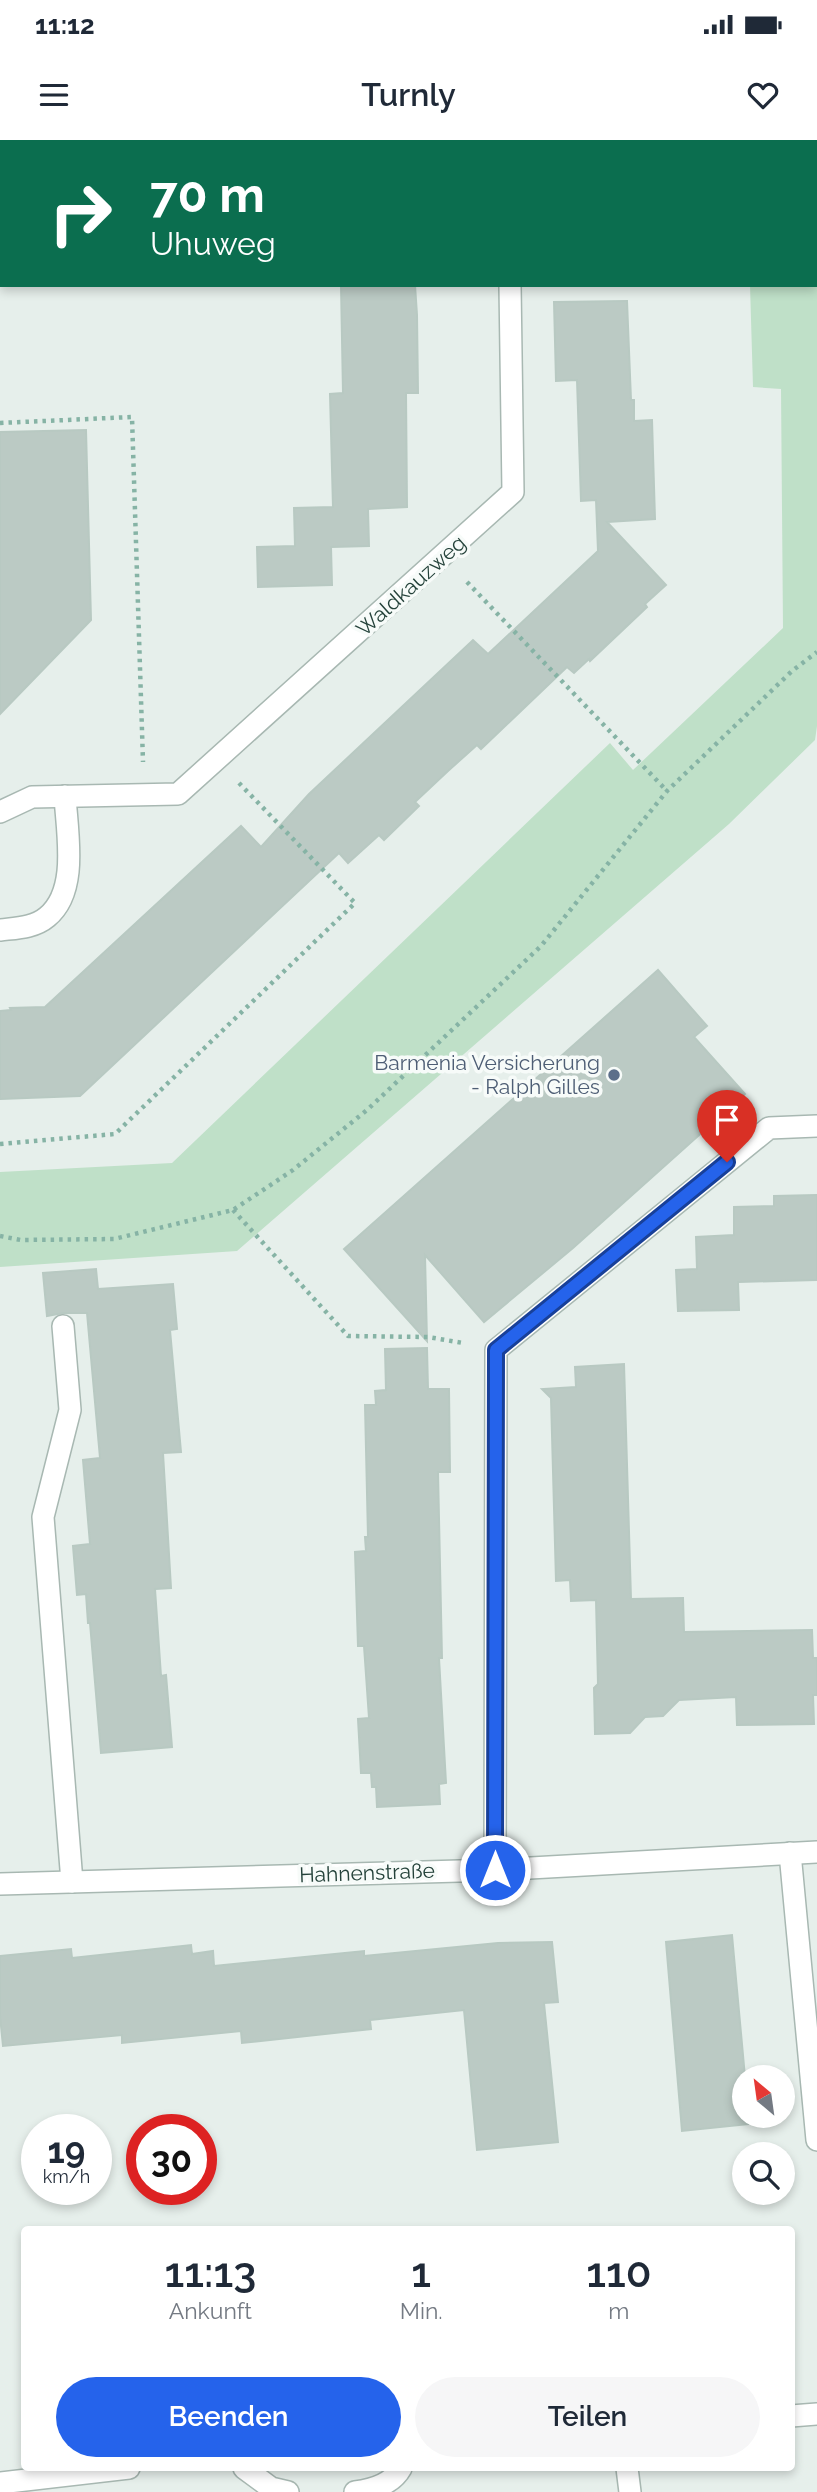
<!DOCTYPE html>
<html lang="de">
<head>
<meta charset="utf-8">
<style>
	:root { --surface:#fff; --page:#f6f6f7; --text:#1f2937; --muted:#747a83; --accent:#2563eb }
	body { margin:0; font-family:Raleway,sans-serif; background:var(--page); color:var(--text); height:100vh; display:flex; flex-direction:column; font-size:26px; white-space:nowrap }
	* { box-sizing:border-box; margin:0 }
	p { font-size:23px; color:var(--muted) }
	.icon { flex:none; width:38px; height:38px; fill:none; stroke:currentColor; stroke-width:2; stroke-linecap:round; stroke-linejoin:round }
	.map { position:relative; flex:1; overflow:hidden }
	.drawer { position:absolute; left:21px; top:2086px; width:774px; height:245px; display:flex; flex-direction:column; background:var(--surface); border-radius:7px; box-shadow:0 4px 10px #0003 }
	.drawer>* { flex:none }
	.top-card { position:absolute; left:0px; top:0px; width:817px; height:147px; box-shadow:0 4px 10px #0003; background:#0b6e4f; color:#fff; overflow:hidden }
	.needle { width:46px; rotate:331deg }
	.controls { position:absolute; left:732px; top:1925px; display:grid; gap:14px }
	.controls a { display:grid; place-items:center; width:63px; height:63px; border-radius:50%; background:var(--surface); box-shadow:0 4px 10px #0003; font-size:35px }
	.speed { position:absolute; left:21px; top:1974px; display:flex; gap:14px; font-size:35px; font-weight:700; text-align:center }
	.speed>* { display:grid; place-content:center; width:91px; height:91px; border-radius:50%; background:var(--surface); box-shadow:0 4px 10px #0003; line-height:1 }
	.speed small { font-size:18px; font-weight:400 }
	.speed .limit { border:10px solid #d22; background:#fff; color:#111 }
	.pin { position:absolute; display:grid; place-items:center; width:60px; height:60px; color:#fff; margin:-72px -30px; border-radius:50% 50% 50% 0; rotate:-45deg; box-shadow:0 0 7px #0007 }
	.pin .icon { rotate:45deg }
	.me { position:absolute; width:77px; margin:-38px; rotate:0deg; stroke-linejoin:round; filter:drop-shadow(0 0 5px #0008) }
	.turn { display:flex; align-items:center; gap:24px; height:147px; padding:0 35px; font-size:32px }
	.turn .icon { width:91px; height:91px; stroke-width:2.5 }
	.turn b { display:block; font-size:49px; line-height:60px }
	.eta { display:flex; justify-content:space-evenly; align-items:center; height:119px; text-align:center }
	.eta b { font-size:42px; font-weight:600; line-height:49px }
	.primary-button { display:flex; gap:14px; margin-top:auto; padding:14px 35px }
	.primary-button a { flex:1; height:80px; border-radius:42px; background:var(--accent); color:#fff; font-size:28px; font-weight:600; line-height:80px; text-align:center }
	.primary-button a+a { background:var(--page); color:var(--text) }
	.status { display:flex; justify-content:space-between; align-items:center; height:49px; padding:0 35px; background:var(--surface); direction:ltr }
	.status svg { height:19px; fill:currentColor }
	header { display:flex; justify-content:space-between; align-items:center; height:91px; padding:0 35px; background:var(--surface); font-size:32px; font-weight:600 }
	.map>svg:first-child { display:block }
	.green { fill:#bfe0c8 }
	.building { fill:#bbcac4; stroke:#b8c9c2; stroke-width:2 }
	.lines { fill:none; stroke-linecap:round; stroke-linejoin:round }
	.service-casing { stroke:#a8b8b2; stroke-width:24 }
	.minor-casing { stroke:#a8b8b2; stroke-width:24 }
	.path { stroke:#86b3a5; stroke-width:4.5; stroke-dasharray:3.5 5; stroke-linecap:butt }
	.service { stroke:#fff; stroke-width:21 }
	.minor { stroke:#fff; stroke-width:21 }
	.route-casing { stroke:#184099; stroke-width:18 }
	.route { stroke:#2563eb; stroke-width:12 }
	.service-dot { fill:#5c6f8a; stroke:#f7fbf9; stroke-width:2.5 }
	.labels { text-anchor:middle; stroke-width:7; stroke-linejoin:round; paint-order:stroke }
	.street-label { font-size:21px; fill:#24423a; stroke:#f7fbf9 }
	.service-label { font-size:21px; fill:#4e5e75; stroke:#f7fbf9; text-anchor:end }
</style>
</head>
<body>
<div class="status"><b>11:12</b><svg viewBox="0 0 49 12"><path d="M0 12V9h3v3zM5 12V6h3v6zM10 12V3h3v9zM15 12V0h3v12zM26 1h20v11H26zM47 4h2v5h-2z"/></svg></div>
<header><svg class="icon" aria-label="menu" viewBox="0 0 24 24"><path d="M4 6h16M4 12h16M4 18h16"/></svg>Turnly<svg class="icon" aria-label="heart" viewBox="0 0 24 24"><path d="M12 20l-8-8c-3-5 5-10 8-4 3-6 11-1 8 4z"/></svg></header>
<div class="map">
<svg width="817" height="2352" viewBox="0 0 817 2352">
	<rect width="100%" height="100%" fill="#e6efeb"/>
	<path class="green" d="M746,0H817V586L815,600L729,684L237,1111L0,1127V1032L172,1023L610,603L633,630L783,488L781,249L753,247L750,145H816V2Z"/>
	<g class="building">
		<path d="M341,145H415L417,175L418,253H406L407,367L368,369L369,406L331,407L332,445L258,447L257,407L295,406L294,368L333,367L330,254L343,253Z"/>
		<path d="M627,161L631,260H634V281L652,280L655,379L607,382L666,445L645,464L647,467L590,521L589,519L574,533L567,527L481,609L477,605L448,631L415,662L419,666L384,700L379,695L348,723L339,713L80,956L0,959V871L11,870L10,868L45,867L241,686L261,707L309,654L473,500L488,514L598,411L596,360L581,361L577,240L556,241L554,162Z"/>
		<path d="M86,290L91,480L0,574V292Z"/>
		<path d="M658,830L707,886L694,897L745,954L573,1108L484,1182L425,1115L427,1201L344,1109Z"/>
		<path d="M817,1055V1140L738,1142L739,1170L678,1171L676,1130L697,1129L696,1097L734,1095V1067L774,1066V1056Z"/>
		<path d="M96,1129L98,1149L173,1144L177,1189L170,1190L181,1312L163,1313L171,1448L155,1449L161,1536L166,1535L172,1607L101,1613L90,1483H88L86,1454L77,1455L73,1406L90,1404L83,1320L100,1318L87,1173H63L47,1176L43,1133Z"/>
		<path d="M427,1208L428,1249H449L450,1332H438L442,1518H439L446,1643L439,1644L440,1664L377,1667L376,1647H372L371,1633H361L358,1579L369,1578L364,1506H358L355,1412L366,1411L365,1397H368L365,1265H376L375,1251L386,1250L385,1209Z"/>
		<path d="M624,1224L631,1459L683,1458L684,1492L812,1490L813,1518H817V1555H813L814,1584L737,1585L736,1557L679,1560L663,1576L645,1577L630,1593L595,1594L594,1548L598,1544L596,1460L571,1461L570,1440L556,1441L551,1258L542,1249L576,1247L575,1227Z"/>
		<path d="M732,1795L745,1937L744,1976H748V1984L682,1991L666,1802Z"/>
		<path d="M552,1802L558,1862L544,1863L558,2002L477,2010L464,1870L370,1880L371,1889L242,1903L241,1891L122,1903V1895L3,1906L0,1876V1816L71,1809L72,1818L191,1805L192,1814L213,1811L214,1826L364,1811V1816L498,1803Z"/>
	</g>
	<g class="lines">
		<defs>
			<g id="service">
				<path d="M0,790C16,788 34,788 47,777C79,751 67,693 65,656"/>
				<path d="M63,1186L70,1270L43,1377L72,1742"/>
				<path d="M791,2276L817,2274"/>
				<path d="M627,2328L630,2352"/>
			</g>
			<g id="minor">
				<path d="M491,0L492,2"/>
				<path d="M0,672L32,657L178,654L513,352L510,145"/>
				<path d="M790,1713L817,2000"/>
				<path d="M495,1730L496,1210L769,988L817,986"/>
				<path d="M0,1744L495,1730L817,1712"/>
				<path d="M244,2328L271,2348L288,2352"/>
				<path d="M0,2343L129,2328"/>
				<path d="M355,2352C372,2350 392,2344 401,2328"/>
			</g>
		</defs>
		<use href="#service" class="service-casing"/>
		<use href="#minor" class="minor-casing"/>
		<g class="path">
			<path d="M66,2V0"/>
			<path d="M0,6H2"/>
			<path d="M0,283L132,277L143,622"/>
			<path d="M467,442L667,651"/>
			<path d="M0,1004L115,994L355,763L239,643"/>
			<path d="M233,1070L348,1196L428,1197L463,1203"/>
			<path d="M0,1096L21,1100L114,1099L233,1070L293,1030L367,970L541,806L667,651L792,531L817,512"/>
		</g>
		<use href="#service" class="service"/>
		<use href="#minor" class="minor"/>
	</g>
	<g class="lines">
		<defs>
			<path id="route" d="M495,1730L496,1210L727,1022"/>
		</defs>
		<use href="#route" class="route-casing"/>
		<use href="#route" class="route"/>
	</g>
	<circle class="service-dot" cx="614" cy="935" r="7"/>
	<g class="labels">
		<g class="street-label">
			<text transform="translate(411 446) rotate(-42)" y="7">Waldkauzweg</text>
			<text transform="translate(367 1733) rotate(-2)" y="7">Hahnenstraße</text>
		</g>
		<g class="service-label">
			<text x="600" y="930">Barmenia Versicherung<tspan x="600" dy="24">- Ralph Gilles</tspan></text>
		</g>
	</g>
</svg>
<div class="controls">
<a><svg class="needle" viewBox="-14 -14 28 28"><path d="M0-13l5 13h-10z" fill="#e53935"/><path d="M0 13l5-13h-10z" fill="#747a83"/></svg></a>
<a><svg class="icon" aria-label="search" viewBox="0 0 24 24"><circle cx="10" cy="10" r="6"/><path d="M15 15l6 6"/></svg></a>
</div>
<div class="speed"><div>19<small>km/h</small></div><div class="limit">30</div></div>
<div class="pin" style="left:727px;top:1022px;background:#d93025"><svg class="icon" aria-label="arrive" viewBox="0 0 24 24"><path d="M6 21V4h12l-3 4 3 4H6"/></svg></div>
<svg class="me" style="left:495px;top:1730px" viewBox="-20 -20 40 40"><circle r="17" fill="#2563eb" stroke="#fff" stroke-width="3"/><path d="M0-11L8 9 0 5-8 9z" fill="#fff"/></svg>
<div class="top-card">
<div class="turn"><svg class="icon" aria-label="right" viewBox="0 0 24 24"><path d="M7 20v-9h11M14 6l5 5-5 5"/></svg><div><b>70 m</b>Uhuweg</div></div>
</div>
<section class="drawer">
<div class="eta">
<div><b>11:13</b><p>Ankunft</p></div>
<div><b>1</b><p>Min.</p></div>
<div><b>110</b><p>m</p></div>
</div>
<div class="primary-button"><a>Beenden</a><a>Teilen</a></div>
</section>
</div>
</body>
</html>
